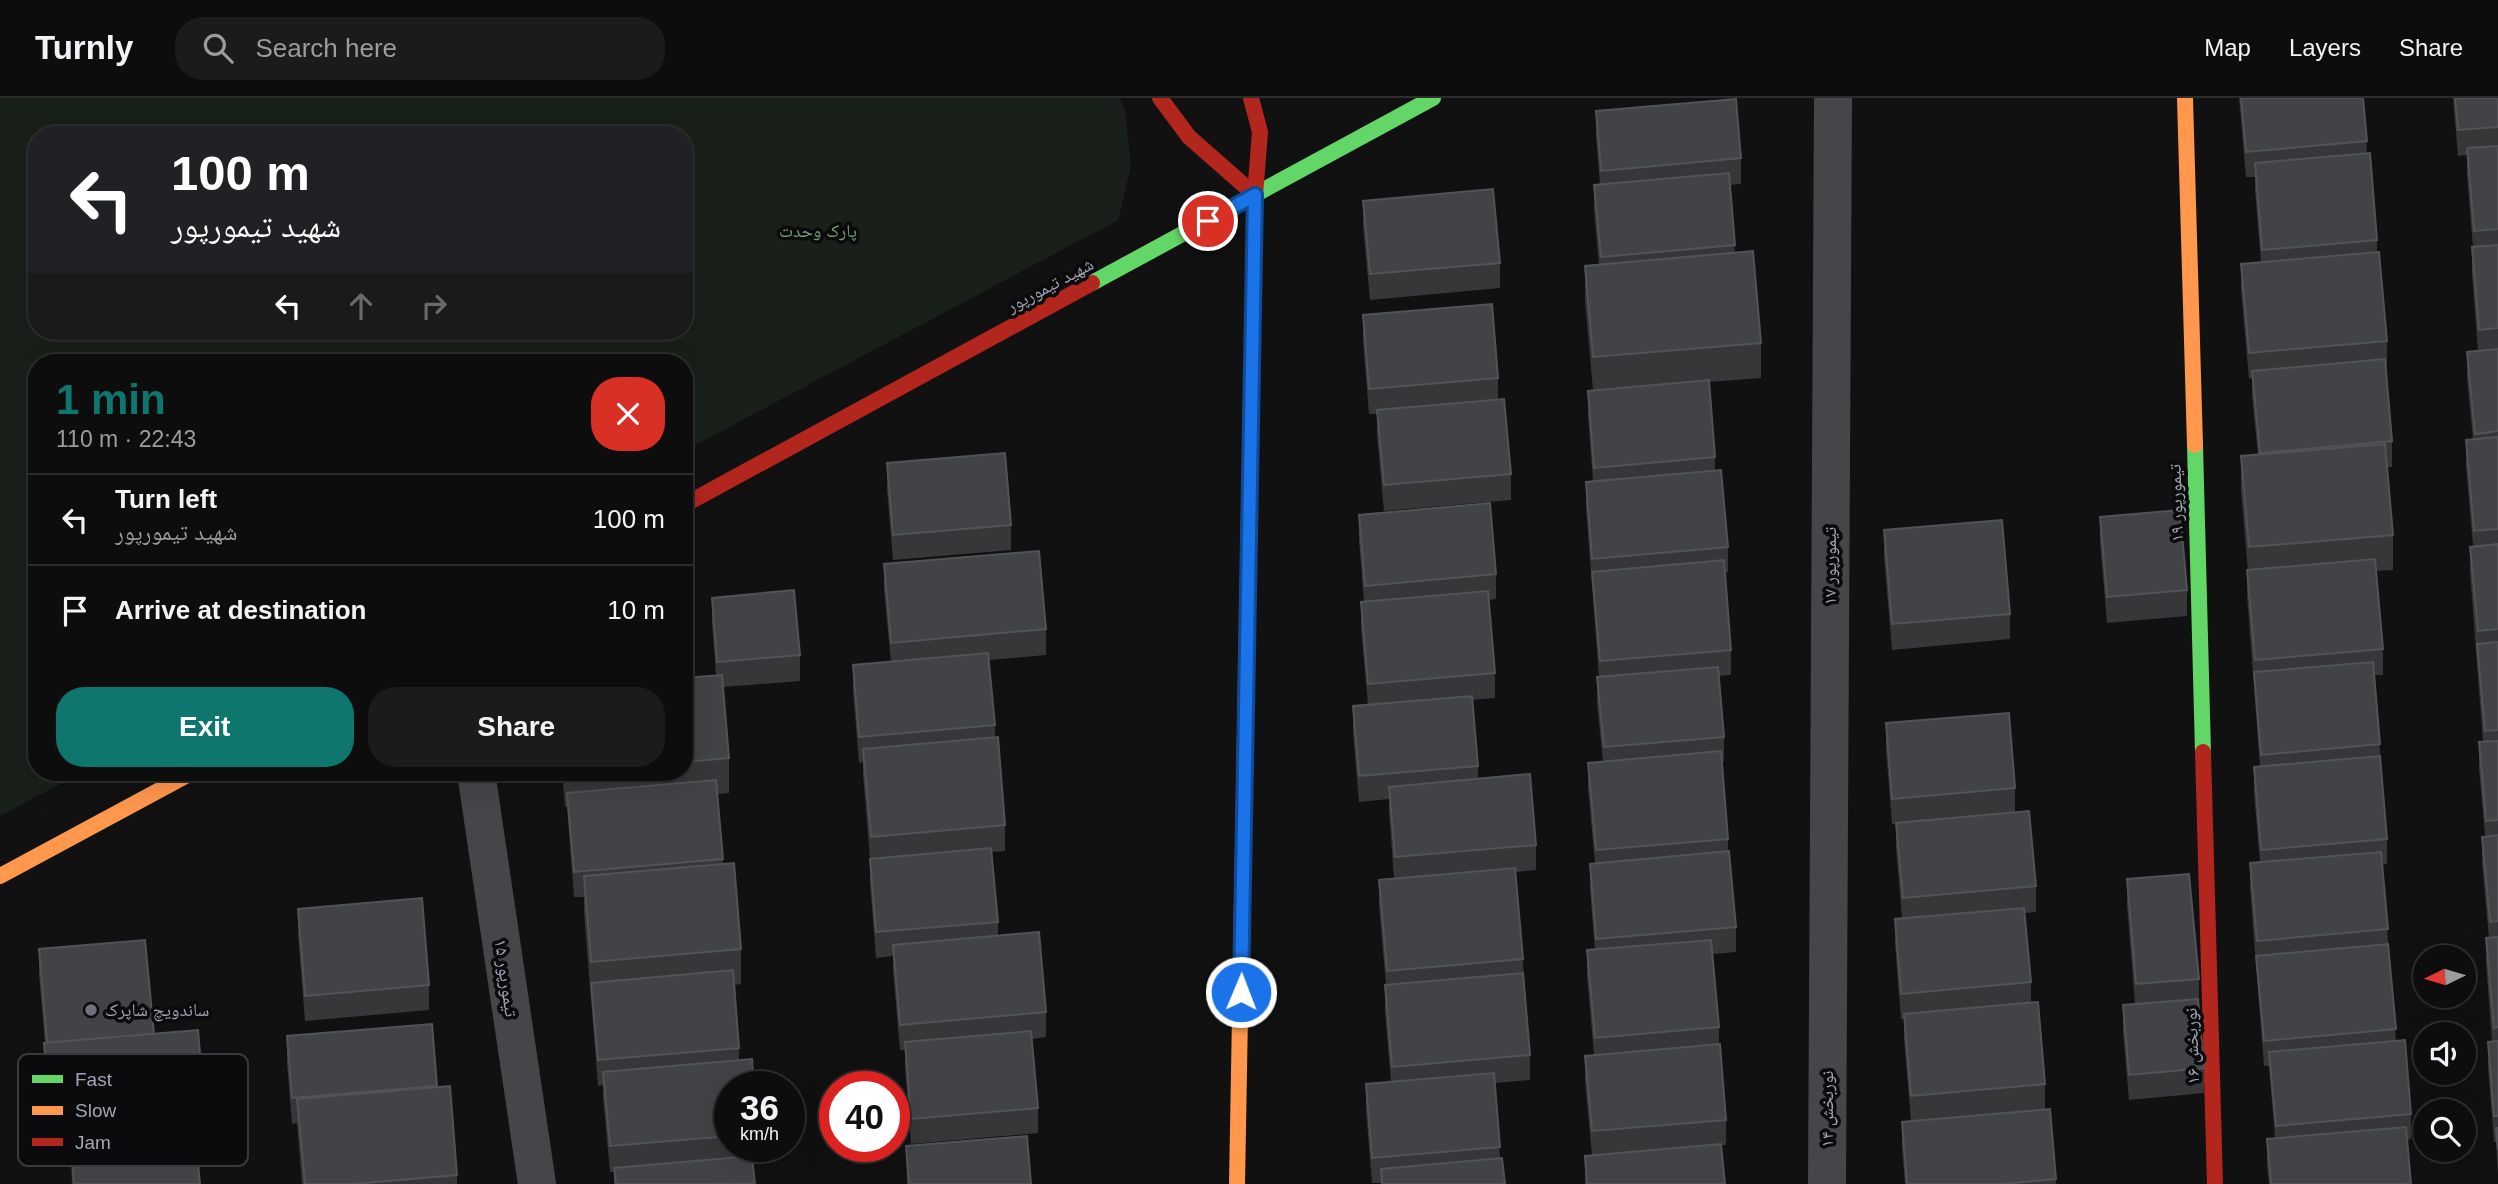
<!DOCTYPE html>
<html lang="en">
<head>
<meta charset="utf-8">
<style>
	:root { --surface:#0d0d0d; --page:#1b1b1b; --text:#f1f3f6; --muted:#9a9c9d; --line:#2d2d2e; --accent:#0f766e }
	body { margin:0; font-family:Helvetica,"Noto Naskh Arabic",sans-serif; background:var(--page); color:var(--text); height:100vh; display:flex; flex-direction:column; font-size:26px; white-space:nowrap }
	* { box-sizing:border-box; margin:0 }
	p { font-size:23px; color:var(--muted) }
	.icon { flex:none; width:38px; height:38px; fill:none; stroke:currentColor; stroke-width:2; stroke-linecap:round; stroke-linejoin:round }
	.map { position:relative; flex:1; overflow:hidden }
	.sheet { position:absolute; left:28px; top:256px; width:665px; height:427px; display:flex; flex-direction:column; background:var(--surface); border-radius:28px; box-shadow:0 7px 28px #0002,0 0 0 2px var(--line) }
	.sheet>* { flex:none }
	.hud { position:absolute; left:28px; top:28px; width:665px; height:214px; border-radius:28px; box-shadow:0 7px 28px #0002,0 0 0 2px var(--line); background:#202124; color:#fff; overflow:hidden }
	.needle { width:46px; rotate:265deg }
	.controls { position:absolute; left:2413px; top:847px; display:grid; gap:14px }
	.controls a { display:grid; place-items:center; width:63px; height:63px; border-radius:50%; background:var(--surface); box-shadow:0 7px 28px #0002,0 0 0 2px var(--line); font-size:35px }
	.speed { position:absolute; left:714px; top:973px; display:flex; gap:14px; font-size:35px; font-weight:700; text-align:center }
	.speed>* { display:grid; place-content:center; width:91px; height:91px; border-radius:50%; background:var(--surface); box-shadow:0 7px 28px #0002,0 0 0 2px var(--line); line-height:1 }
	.speed small { font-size:18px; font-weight:400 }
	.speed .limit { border:10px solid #d22; background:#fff; color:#111 }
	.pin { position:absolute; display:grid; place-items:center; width:60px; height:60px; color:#fff; margin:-30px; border:4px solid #fff; border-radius:50%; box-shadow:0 2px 7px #0007 }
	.me { position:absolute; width:77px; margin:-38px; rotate:1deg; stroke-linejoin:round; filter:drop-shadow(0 0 5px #0008) }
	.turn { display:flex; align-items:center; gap:24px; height:147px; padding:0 28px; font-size:32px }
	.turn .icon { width:91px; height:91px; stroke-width:2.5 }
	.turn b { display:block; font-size:49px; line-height:60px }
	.lanes { display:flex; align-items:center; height:66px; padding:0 28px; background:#0003; justify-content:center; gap:35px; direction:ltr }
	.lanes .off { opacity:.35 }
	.round { display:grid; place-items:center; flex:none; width:74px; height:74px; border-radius:28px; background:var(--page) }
	.summary { display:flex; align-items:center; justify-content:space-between; height:119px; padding:0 28px }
	h1 { font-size:42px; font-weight:600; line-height:52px; color:var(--accent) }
	.button { display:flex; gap:14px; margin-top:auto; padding:14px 28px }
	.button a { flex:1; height:80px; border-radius:28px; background:var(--accent); color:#fff; font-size:28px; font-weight:600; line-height:80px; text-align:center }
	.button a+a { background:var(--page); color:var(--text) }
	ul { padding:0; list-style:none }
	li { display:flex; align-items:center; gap:21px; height:91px; padding:0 28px; border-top:2px solid var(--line) }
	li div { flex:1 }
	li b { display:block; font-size:26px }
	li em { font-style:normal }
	header { display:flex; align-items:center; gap:42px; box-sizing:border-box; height:98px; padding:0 35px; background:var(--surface); border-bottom:2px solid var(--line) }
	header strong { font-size:33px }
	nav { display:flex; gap:38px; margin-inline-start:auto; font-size:24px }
	.search { width:490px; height:63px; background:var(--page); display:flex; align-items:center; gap:18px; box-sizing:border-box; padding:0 24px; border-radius:28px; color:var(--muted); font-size:26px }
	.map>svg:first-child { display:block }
	.green { fill:#19201a; fill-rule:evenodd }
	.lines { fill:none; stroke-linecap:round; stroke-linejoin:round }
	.street { stroke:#45464a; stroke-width:38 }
	.fast { stroke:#63d668; stroke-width:16 }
	.slow { stroke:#ff974d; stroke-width:16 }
	.jam { stroke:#b3261e; stroke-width:16 }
	.wall { fill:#37373a }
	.building { fill:#424347; stroke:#515358; stroke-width:2 }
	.route-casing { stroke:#114b97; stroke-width:18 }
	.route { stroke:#1a73e8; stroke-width:12 }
	.poi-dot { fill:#6f727b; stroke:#0b0b0d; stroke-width:2.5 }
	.labels { text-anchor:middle; stroke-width:7; stroke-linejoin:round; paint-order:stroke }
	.park-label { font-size:18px; fill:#76a078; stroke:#0b0b0d }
	.street-label { font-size:18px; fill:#a1a6b4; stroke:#0b0b0d }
	.poi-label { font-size:18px; fill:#a1a6b4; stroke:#0b0b0d; text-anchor:start }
	.key { fill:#0b0b0d; stroke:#383a3f; stroke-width:2 }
	.key-label { font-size:19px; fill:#a1a6b4 }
</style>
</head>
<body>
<header>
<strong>Turnly</strong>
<div class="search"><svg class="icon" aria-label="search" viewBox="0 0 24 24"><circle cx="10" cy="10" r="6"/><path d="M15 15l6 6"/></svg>Search here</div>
<nav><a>Map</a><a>Layers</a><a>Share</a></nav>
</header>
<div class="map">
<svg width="2498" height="1086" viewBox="0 0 2498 1086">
	<rect width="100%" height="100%" fill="#111"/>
	<path class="green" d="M0,0H1119L1125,12L1131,68L1118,122L684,353V264H37V674H83L0,718ZM37,37H684V233H37Z"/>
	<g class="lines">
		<g class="street">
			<path d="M476,674L537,1086"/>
			<path d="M1827,1086L1833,0"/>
		</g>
		<g class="fast">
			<path d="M1092,185L1433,0"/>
			<path d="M2195,347L2203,654"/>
			<path d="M1246,580L1253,206"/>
		</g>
		<g class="slow">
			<path d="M2185,0L2195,347"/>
			<path d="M0,778L193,674"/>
			<path d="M1237,1086L1246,580"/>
		</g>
		<g class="jam">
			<path d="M1160,0L1189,39L1255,97"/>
			<path d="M1251,0L1260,34L1255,97L1253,206"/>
			<path d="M684,407L1092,185"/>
			<path d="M2203,654L2215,1086"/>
		</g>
	</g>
	<g class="wall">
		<path d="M2239,0H2363L2367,55L2377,142V154L2387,243V269H2386L2392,343V369H2387L2393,437V472L2376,473L2383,551V577H2374L2387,741V766L2382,767L2396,943L2411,1016V1041L2407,1042L2411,1086H2269L2267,1067V1041L2275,1040L2269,968H2264L2250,790V765L2260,764L2254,695V669H2260L2247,497V472H2248L2241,393V358L2258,357L2252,298V280L2249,281L2241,192V166L2261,165L2255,91V79H2246Z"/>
		<path d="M2453,0H2498V1078L2496,1044H2494L2488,969V944L2492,943L2486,865V840H2489L2482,764V739L2485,738L2479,670V644H2483L2470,474V449L2473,448L2466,368V342H2473L2467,280V254L2478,253L2472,175V149H2473L2467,76V57L2458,58Z"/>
		<path d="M1596,13L1741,60V86L1730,87L1735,155L1761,245V280L1709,284L1715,359V373L1728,449V474L1725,475L1731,552V577L1719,578L1724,639V664H1722L1728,741V754L1736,829V854L1713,856L1719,929V946L1726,1022V1047H1721L1725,1086H1585V1058L1592,1057L1585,983V958L1594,957L1587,878V852H1595L1590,791V766L1595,765L1588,690V665L1603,664L1597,605V579H1599L1586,409V384L1593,383L1588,318V293L1593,292L1585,203V168L1599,167L1594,112V87L1600,86L1596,38Z"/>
		<path d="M1363,103L1500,165V190L1370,202L1363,128Z"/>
		<path d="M1363,217L1498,280V301L1511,376V402L1384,413L1377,337V316H1369L1363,242Z"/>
		<path d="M887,365L1011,427V452L893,462L887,391Z"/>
		<path d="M1359,417L1496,476V501L1489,502L1495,575V600L1472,602L1478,668V681L1536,747V772L1516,774L1530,957V982L1495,985L1500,1060L1505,1086L1372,1085L1366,1012V986L1391,984L1385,913V887H1386L1379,807V782L1394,781L1389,714V701L1359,704L1353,634V608L1368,607L1361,530V504H1364L1359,442Z"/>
		<path d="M2100,419L2187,492V518L2107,525L2100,444Z"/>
		<path d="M1884,432L2010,516V541L1892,552L1884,458Z"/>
		<path d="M884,466L1046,531V557L989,562L995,627V639L1005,727V753L991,754L998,824V838L1046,914V939L1032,941L1038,1010V1035L911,1046L905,970V952H900L893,872V858L876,860L870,786V761L863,676V664L859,665L853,592V567L891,564L884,492Z"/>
		<path d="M712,500L800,557V583L723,589L729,660V695L717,696L723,766L741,851V886L734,887L739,950V962L730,989V1048H759V1061H753L755,1086H614V1074H610L603,999V987L598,988L584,814V799H574L567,709H565L562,674H684V580L716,577L712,525Z"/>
		<path d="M1886,625L2015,690V714L2036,788V814L2024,815L2031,884V905L2045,986V1012L1911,1023L1904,941V921H1901L1895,846V821L1902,820L1896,750V726H1892L1886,651Z"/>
		<path d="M2127,781L2199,881V906L2204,970V995L2129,1002L2123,933V907L2135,906L2127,807Z"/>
		<path d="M298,811L429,887V912L305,923L298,836Z"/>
		<path d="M39,851L154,936L205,1015V1051H197L200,1086H72L71,1062L51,1064L44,980V945H45L39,876Z"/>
		<path d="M432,926L437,989L457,1077V1086H302L297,1025L292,1026L287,964V938Z"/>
		<path d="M1902,1024L2056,1081V1086H1905L1902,1050Z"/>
		<path d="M906,1048L1031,1086H907Z"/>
	</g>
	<g class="building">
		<path d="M2241,0H2363L2367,43L2246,54Z"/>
		<path d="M2455,0H2498V29L2458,32Z"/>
		<path d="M1736,1L1741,60L1601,73L1596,13Z"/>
		<path d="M2498,48V131L2474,133L2467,50Z"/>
		<path d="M2370,55L2377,142L2262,152L2255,65Z"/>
		<path d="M1729,75L1735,147L1601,159L1594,87Z"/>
		<path d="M1493,91L1500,165L1370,176L1363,103Z"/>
		<path d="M2498,147V230L2479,232L2472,149Z"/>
		<path d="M1753,153L1761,245L1593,259L1585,168Z"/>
		<path d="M2379,154L2387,243L2249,255L2241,166Z"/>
		<path d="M1492,206L1498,280L1369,291L1363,217Z"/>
		<path d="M2498,251V333L2475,336L2467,254Z"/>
		<path d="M2385,261L2392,343L2260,355L2252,273Z"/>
		<path d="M1709,282L1715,359L1594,370L1588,293Z"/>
		<path d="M1504,301L1511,376L1384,387L1377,312Z"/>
		<path d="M2498,339V431L2474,433L2466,342Z"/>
		<path d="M2385,346L2393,437L2249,449L2241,358Z"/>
		<path d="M1005,355L1011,427L893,437L887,365Z"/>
		<path d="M1721,372L1728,449L1592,461L1586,384Z"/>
		<path d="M1490,405L1496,476L1365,488L1359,417Z"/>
		<path d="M2180,412L2187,492L2107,499L2100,419Z"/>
		<path d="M2002,422L2010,516L1892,526L1884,432Z"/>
		<path d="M2498,446V531L2478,533L2470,449Z"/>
		<path d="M1039,453L1046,531L891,545L884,466Z"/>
		<path d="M2375,461L2383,551L2255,562L2247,472Z"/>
		<path d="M1724,462L1731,552L1600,563L1592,474Z"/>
		<path d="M794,492L800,557L717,564L712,500Z"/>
		<path d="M1488,493L1495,575L1368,586L1361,504Z"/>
		<path d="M2498,544V632L2485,633L2477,546Z"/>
		<path d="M988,555L995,627L859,639L853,567Z"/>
		<path d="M2373,564L2380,646L2261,657L2254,574Z"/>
		<path d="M1718,569L1724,639L1604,649L1597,579Z"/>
		<path d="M722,577L729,660L684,664V580Z"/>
		<path d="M1472,598L1478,668L1359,678L1353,608Z"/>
		<path d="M2009,615L2015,690L1892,701L1886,625Z"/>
		<path d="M998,639L1005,727L871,739L863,651Z"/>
		<path d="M2498,643V722L2486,723L2479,644Z"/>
		<path d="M1721,653L1728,741L1596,752L1588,665Z"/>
		<path d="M2380,658L2387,741L2261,752L2254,669Z"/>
		<path d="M1530,676L1536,747L1395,759L1389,689Z"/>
		<path d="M716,682L723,761L574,774L567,695Z"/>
		<path d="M2029,713L2036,788L1903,800L1896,725Z"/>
		<path d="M2498,737V823L2490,824L2482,739Z"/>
		<path d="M991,750L998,824L876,834L870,761Z"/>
		<path d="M1729,753L1736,829L1596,841L1590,766Z"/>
		<path d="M2381,754L2388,831L2257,843L2250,765Z"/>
		<path d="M734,765L741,851L591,864L584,778Z"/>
		<path d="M1515,770L1523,861L1387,873L1379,782Z"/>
		<path d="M2189,776L2199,881L2136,886L2127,781Z"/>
		<path d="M422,800L429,887L305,898L298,811Z"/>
		<path d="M2024,810L2031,884L1901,896L1895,821Z"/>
		<path d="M1039,834L1046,914L900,927L893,847Z"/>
		<path d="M2498,839V929L2494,930L2486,840Z"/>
		<path d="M145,842L154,936L47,945L39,851Z"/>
		<path d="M1711,842L1719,929L1595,940L1587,852Z"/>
		<path d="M2388,846L2396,931L2264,943L2256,858Z"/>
		<path d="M733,872L739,950L598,962L591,885Z"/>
		<path d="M1523,875L1530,957L1392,969L1385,887Z"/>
		<path d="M2198,901L2204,970L2129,977L2123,907Z"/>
		<path d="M2038,904L2045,986L1911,998L1904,916Z"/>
		<path d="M432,926L437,988L292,1000L287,938Z"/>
		<path d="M198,932L205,1015L51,1029L44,945Z"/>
		<path d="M1031,933L1038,1010L911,1021L905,944Z"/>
		<path d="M2405,942L2411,1016L2276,1028L2269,954Z"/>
		<path d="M2498,943V1018H2494L2488,944Z"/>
		<path d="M1720,946L1726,1022L1592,1033L1585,958Z"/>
		<path d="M752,961L754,989H730V1038L610,1048L603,974Z"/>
		<path d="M1494,975L1500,1049L1372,1060L1366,986Z"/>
		<path d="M450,988L457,1077L353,1086H305L297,1001Z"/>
		<path d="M2050,1011L2056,1081L2004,1086H1907L1902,1024Z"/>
		<path d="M2406,1029L2411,1086H2271L2267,1041Z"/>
		<path d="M2496,1030H2498V1052Z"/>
		<path d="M195,1036L200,1086H74L71,1047Z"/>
		<path d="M1027,1038L1031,1086H909L906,1048Z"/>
		<path d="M1721,1046L1725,1086H1587L1585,1058Z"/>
		<path d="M752,1058L755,1086H616L614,1070Z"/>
		<path d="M1502,1060L1505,1086H1382L1381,1071Z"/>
	</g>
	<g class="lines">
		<defs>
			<path id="route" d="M1208,123L1255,97L1241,894"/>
		</defs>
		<use href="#route" class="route-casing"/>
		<use href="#route" class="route"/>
	</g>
	<circle class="poi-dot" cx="91" cy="912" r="7"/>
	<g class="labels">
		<g class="park-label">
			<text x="818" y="139">پارک وحدت</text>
		</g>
		<g class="street-label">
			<text transform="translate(1050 187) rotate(-28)" y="6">شهید تیمورپور</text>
			<text transform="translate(2176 405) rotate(-92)" y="6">تیمورپور ۱۹</text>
			<text transform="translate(1830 468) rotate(-90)" y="6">تیمورپور ۱۷</text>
			<text transform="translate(506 880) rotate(82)" y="6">تیمورپور ۱۵</text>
			<text transform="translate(2192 948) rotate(-92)" y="6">نوربخش ۱۶</text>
			<text transform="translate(1827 1011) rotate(-90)" y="6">نوربخش ۱۴</text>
		</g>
		<g class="poi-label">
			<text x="105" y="918">ساندویچ شاپرک</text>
		</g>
	</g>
	<rect x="18" y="956" width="230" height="112" rx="10" class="key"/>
	<rect x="32" y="977" width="31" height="8" fill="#63d668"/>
	<rect x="32" y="1008" width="31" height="9" fill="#ff974d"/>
	<rect x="32" y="1040" width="31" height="8" fill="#b3261e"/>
	<g class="key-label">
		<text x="75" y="988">Fast</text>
		<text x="75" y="1019">Slow</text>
		<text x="75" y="1051">Jam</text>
	</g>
</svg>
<div class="controls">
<a><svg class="needle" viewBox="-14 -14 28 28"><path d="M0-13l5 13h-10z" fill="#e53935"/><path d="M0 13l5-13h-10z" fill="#9a9c9d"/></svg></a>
<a><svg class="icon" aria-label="sound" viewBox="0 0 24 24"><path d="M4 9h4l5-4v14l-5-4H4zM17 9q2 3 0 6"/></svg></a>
<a><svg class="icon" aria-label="search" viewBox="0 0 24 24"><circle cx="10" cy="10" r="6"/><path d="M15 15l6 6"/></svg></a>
</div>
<div class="speed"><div>36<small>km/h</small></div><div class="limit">40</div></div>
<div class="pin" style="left:1208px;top:123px;background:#d93025"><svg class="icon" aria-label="arrive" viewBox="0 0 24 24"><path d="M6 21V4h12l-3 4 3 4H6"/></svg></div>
<svg class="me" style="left:1241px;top:894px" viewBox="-20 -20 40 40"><circle r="17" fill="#1a73e8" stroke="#fff" stroke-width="3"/><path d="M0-11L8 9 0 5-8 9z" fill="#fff"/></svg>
<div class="hud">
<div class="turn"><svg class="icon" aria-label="left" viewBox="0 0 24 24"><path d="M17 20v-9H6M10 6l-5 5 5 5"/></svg><div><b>100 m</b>شهید تیمورپور</div></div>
<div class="lanes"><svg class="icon" aria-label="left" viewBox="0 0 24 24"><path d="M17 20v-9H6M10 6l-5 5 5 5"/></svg><svg class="icon off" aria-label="ahead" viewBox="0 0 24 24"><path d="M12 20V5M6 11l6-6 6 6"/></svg><svg class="icon off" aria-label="right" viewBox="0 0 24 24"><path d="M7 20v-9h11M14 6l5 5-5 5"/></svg></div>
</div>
<section class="sheet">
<div class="summary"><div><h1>1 min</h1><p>110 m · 22:43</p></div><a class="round" style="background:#d93025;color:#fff"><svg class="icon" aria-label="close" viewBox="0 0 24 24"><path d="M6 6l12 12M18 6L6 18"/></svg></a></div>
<ul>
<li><svg class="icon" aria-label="left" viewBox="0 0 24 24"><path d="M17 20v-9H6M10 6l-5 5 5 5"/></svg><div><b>Turn left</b><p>شهید تیمورپور</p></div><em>100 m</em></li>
<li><svg class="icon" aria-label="arrive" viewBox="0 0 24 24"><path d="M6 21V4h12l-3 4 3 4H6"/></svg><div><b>Arrive at destination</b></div><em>10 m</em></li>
</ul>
<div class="button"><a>Exit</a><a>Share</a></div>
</section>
</div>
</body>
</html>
